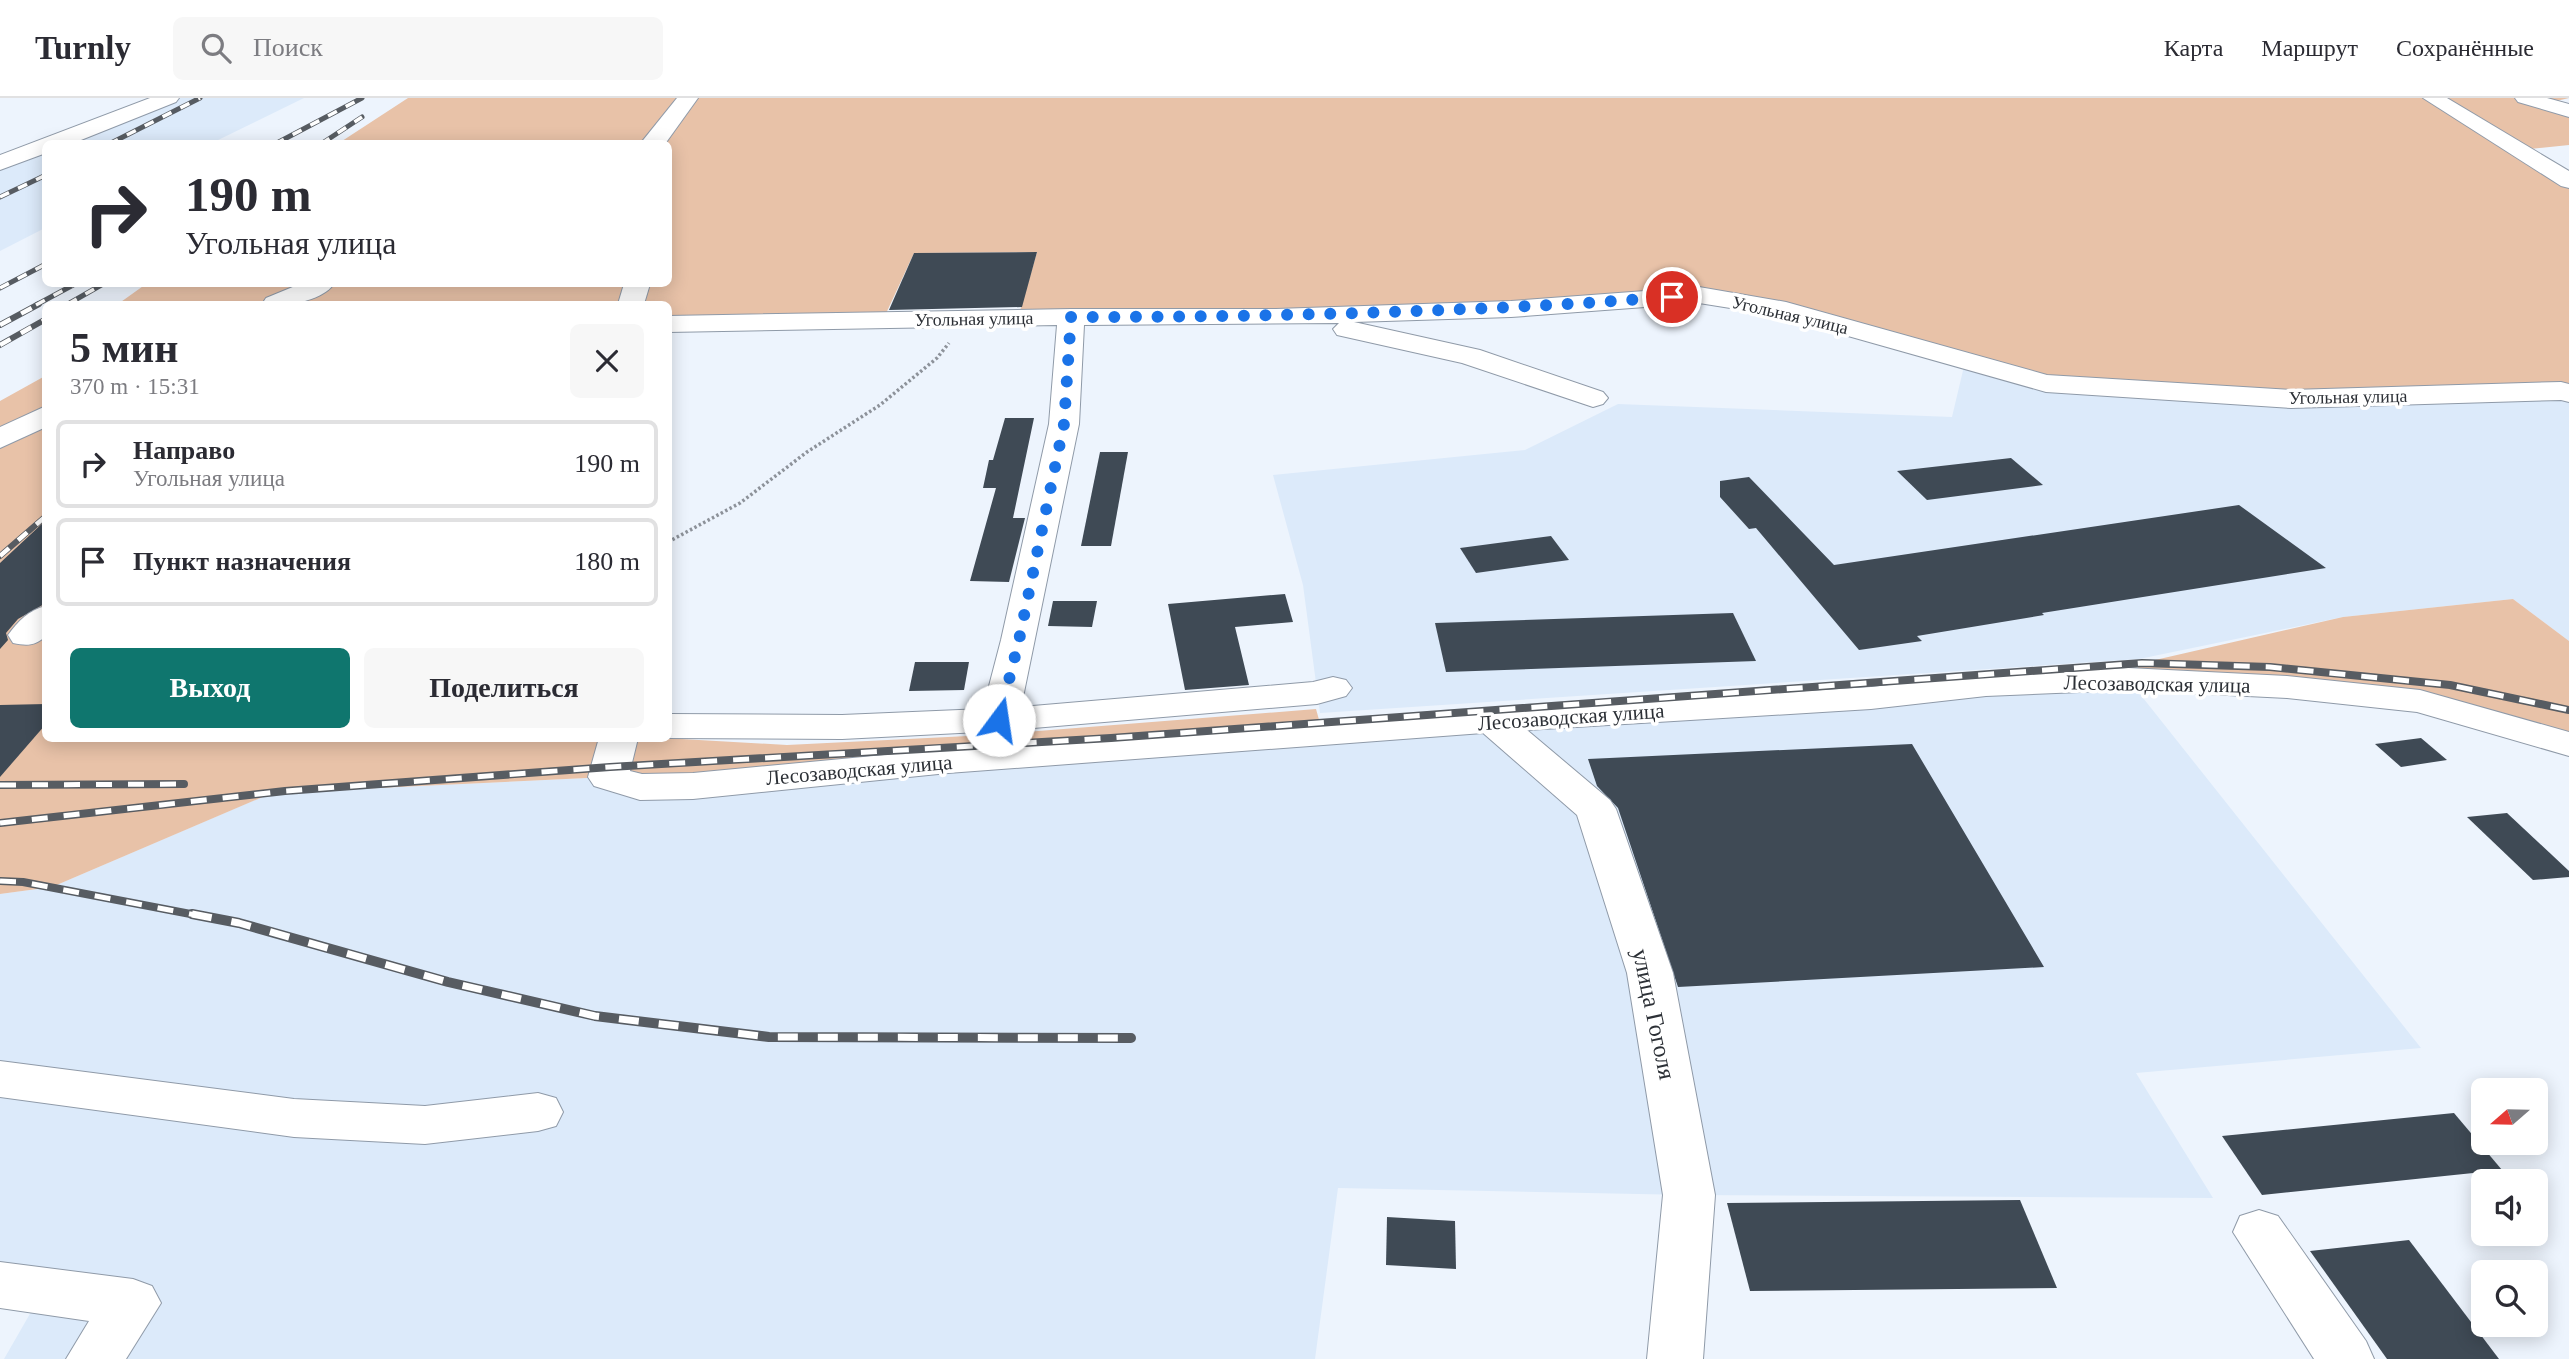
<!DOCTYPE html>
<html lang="ru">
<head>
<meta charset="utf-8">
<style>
	:root { --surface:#fff; --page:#f7f7f7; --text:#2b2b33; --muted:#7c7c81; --line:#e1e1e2; --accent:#0f766e }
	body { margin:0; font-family:"Times New Roman",serif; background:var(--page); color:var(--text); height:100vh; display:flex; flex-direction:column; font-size:26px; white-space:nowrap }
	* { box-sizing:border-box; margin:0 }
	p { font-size:23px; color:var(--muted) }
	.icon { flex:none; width:38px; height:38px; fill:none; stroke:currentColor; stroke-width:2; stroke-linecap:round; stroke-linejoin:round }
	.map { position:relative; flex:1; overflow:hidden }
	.panel { position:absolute; left:42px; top:203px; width:630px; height:441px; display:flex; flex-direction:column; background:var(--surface); border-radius:10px; box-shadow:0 4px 18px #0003 }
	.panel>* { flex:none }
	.hud { position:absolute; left:42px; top:42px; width:630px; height:147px; border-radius:10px; box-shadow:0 4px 18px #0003; background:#fff; color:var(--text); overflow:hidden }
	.needle { width:46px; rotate:250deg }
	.buttons { position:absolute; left:2471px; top:980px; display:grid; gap:14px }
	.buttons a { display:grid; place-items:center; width:77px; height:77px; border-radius:10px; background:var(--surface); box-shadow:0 4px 18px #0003; font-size:35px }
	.pin { position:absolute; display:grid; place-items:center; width:60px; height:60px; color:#fff; margin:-30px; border:4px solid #fff; border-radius:50%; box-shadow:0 2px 7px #0007 }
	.me { position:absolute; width:77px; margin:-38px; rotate:14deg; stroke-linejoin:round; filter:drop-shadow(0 0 5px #0008) }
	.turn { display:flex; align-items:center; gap:24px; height:147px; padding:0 28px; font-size:32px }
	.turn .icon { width:91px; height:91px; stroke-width:2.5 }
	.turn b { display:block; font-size:49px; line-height:60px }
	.round { display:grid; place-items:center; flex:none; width:74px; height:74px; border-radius:10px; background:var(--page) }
	.summary { display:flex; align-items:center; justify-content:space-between; height:119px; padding:0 28px }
	h1 { font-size:42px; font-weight:600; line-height:52px }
	.cta { display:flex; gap:14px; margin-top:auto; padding:14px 28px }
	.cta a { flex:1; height:80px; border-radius:10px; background:var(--accent); color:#fff; font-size:28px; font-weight:600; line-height:80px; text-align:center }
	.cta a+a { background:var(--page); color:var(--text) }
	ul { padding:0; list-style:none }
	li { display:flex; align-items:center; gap:21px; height:88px; margin:0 14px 10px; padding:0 14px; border:4px solid var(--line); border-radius:10px }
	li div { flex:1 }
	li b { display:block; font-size:26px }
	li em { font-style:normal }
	header { display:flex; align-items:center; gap:42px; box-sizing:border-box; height:98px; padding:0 35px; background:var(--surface); border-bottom:2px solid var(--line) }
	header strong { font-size:33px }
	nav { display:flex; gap:38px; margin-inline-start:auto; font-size:24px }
	.search { width:490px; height:63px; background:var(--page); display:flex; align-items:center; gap:18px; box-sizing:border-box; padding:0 24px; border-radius:10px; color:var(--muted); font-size:26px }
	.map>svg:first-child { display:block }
	.built { fill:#dceafa }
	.green { fill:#e8c2a8 }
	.building { fill:#3f4a55 }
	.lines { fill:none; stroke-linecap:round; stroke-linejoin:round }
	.minor-casing { stroke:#8f9aa8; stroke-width:2 }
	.major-casing { stroke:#8f9aa8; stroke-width:2 }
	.path { stroke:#8d929a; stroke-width:3.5; stroke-dasharray:2.5 2.5; stroke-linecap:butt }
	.minor { fill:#fff; fill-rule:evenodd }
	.major { fill:#fff; fill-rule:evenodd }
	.rail-far3-casing { stroke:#575c62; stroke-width:5 }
	.rail-far2-casing { stroke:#575c62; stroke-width:6 }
	.rail-far1-casing { stroke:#575c62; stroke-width:8 }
	.rail-casing { stroke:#575c62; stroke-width:10 }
	.rail-far3 { stroke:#fff; stroke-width:3.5; stroke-dasharray:10; stroke-linecap:butt }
	.rail-far2 { stroke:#fff; stroke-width:4.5; stroke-dasharray:12; stroke-linecap:butt }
	.rail-far1 { stroke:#fff; stroke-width:5; stroke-dasharray:16; stroke-linecap:butt }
	.rail { stroke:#fff; stroke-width:7; stroke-dasharray:20; stroke-linecap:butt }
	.route { stroke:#1a73e8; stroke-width:12; stroke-dasharray:0 21.6 }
	.labels { text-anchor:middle; stroke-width:7; stroke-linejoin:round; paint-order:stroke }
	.far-street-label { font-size:18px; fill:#2c3036; stroke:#fff }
	.street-label { font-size:21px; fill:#2c3036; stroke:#fff }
	.near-street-label { font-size:24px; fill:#2c3036; stroke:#fff }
</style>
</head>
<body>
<header>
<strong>Turnly</strong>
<div class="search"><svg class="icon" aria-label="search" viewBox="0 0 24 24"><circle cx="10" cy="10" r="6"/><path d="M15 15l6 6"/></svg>Поиск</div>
<nav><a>Карта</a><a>Маршрут</a><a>Сохранённые</a></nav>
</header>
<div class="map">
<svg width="2569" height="1261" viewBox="0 0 2569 1261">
	<rect width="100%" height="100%" fill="#edf4fd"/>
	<g class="built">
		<path d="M179,0H304L212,45L55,46Z"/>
		<path d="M45,50V130L0,153V69Z"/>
		<path d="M1965,264L2569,298V543L2513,501L2343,519L2139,561L1320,615L1303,487L1273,377L1525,352L1618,306L1952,319Z"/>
		<path d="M2128,581L2421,950L2136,975L2213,1100L1689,1097L1338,1090L1315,1261H4L31,1214L0,1209V796L52,789L271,695L608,679Z"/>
	</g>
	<g class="green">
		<path d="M408,0H2569L2548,5L2569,13V47L2520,52L2569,83V298L2291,301L2046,285L1699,197L1018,220L1037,154L914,155L883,222L669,226L668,206H118L146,186H668V46L339,45Z"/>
		<path d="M45,278L46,640H664L787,647L988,637L1316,611L1323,636L698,687L608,679L272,695L52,789L0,796V303Z"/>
		<path d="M2513,501L2569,543V646L2420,603L2128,581L2142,565L2343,519Z"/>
	</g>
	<g class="building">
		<path d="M1037,154L1022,209L889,212L914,155Z"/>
		<path d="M1005,320H1034L1013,420H1025L1009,484L970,483L996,390H983L989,362H993Z"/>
		<path d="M1100,354H1128L1111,448H1081Z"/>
		<path d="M2011,360L2043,387L1927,402L1897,373Z"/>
		<path d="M1749,379L1834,467L2239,407L2326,470L2042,515L2044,517L1917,538L1922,543L1859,552L1756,430L1749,431L1720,399V383Z"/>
		<path d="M46,422V505L18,521L6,535L8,542L0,551V465Z"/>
		<path d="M1551,438L1569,462L1476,475L1460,450Z"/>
		<path d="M1285,496L1293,524L1235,529L1249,587L1185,592L1168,506Z"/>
		<path d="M1053,503H1097L1092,529L1048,528Z"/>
		<path d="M1733,515L1756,563L1446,574L1435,525Z"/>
		<path d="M915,564H969L964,592L909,593Z"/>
		<path d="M46,606V626L0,679V607Z"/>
		<path d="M2421,640L2447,662L2401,669L2375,646Z"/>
		<path d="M1912,646L2044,869L1678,889L1618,710L1597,688L1588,661Z"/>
		<path d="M2507,715L2569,773V779L2533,782L2467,719Z"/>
		<path d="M2454,1015L2502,1072L2262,1097L2222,1038Z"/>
		<path d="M2020,1102L2057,1190L1750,1193L1727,1105Z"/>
		<path d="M1387,1119L1455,1123L1456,1171L1386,1167Z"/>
		<path d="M2409,1142L2499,1261H2387L2310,1153Z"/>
	</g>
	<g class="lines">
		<defs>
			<g id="minor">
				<path d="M677,0H698L665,46H640Z"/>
				<path d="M2423,0H2447L2569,73V90L2561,88Z"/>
				<path d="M2515,0H2547L2569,6V19L2518,4Z"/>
				<path d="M300,186H334C320,205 283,208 262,206L266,200Z"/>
				<path d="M624,186H650L644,206H618Z"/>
				<path d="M1699,189L1786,204L2047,277L2291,292L2561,284L2569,286V304L2561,302L2291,310L2046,294L1774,217L1699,205L1511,219L1354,224L1480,252L1603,294L1608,300L1603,306L1593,309L1462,265L1337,237L1333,231L1339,225L1084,227L1079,326L1021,609L1313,584L1333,579L1346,582L1352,590L1346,598L1317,606L999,633L842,641L668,640V616L842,617L983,611L1001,542L1049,326L1057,227L668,234V218L1071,211H1276L1511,203Z"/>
				<path d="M46,308V329L0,350V329Z"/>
				<path d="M46,508V538C35,548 27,548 13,545L8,537C18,523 29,512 46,508Z"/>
				<path d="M2128,570L2287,578L2420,592L2569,634V658L2417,614L2287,600L2128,592L1986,598L1871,611L1527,632L1610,702L1616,711L1673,875L1715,1097L1703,1261H1647L1663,1097L1627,875L1577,717L1483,635L948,675L693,701L640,702L594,688L588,679L599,640H638L630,673L642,676L693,675L948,651L1492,612L1871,589L1986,576Z"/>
				<path d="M0,963L294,1001L425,1008L538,995L556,1000L563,1014L556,1028L538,1033L425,1046L294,1039L0,999Z"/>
				<path d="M2259,1112L2278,1118L2366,1243L2374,1261H2314L2233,1134L2240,1118Z"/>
				<path d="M0,1164L133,1181L152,1188L161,1205L126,1261H66L89,1223L0,1210Z"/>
			</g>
			<path id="major" d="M150,0H179L176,4L71,46H46V55L0,72V57Z"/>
		</defs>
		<use href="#minor" class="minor-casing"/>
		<use href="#major" class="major-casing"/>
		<path class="path" d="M668,444L740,405L807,354L880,307L937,260L949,245"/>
		<use href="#minor" class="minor"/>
		<use href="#major" class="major"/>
		<defs>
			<g id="rail-far3">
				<path d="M109,46L200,0"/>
				<path d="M275,46L362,0"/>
				<path d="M321,46L362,19"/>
				<path d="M0,99L46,77"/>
				<path d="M0,190L46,166"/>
				<path d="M68,206L103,186"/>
				<path d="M36,207L75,186"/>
			</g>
			<g id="rail-far2">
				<path d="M0,227L39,206"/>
				<path d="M0,247L46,221"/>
				<path d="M0,458L46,418"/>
			</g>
			<g id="rail-far1">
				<path d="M0,687L184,686"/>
				<path d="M0,725L285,693L610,669L1111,640L2142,565L2270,569L2450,587L2569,612"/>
				<path d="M0,783L23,784L201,818"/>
			</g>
			<path id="rail" d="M192,816L239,825L448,884L595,918L769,939L1131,940"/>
		</defs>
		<use href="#rail-far3" class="rail-far3-casing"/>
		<use href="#rail-far2" class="rail-far2-casing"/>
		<use href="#rail-far1" class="rail-far1-casing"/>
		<use href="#rail" class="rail-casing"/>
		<use href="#rail-far3" class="rail-far3"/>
		<use href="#rail-far2" class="rail-far2"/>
		<use href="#rail-far1" class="rail-far1"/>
		<use href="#rail" class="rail"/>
	</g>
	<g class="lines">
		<path class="route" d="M999,622L1019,542L1064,326L1071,219C1272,219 1471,214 1672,199"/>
	</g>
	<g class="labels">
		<g class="far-street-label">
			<text transform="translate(1790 217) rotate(13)" y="6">Угольная улица</text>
			<text transform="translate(974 221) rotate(-1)" y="6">Угольная улица</text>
			<text transform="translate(2348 299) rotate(-1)" y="6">Угольная улица</text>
		</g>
		<g class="street-label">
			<text transform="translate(2157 586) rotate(1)" y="7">Лесозаводская улица</text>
			<text transform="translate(1571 619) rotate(-4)" y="7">Лесозаводская улица</text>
			<text transform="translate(859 672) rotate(-5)" y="7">Лесозаводская улица</text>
		</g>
		<g class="near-street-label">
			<text transform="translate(1654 916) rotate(78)" y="8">улица Гоголя</text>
		</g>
	</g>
</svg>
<div class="buttons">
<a><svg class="needle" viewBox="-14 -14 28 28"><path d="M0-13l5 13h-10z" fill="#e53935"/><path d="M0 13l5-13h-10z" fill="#7c7c81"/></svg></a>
<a><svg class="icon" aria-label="sound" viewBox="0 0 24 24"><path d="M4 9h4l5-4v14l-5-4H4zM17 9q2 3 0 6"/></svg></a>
<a><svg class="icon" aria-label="search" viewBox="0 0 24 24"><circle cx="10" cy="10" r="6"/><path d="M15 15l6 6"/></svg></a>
</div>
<div class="pin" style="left:1672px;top:199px;background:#d93025"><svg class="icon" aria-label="arrive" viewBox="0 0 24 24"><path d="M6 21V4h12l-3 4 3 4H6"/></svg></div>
<svg class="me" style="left:999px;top:622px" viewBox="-20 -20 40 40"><circle r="19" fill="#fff"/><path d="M0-13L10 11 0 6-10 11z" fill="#1a73e8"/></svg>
<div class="hud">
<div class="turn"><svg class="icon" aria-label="right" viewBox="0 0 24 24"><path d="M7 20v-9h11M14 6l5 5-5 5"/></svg><div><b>190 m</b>Угольная улица</div></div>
</div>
<section class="panel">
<div class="summary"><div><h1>5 мин</h1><p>370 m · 15:31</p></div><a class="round"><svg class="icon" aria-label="close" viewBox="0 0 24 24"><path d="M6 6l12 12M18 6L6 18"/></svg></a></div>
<ul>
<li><svg class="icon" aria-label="right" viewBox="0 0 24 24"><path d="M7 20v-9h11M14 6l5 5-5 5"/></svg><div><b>Направо</b><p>Угольная улица</p></div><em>190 m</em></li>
<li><svg class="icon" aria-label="arrive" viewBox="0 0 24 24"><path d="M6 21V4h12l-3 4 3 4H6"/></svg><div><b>Пункт назначения</b></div><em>180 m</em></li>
</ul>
<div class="cta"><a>Выход</a><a>Поделиться</a></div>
</section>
</div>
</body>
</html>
